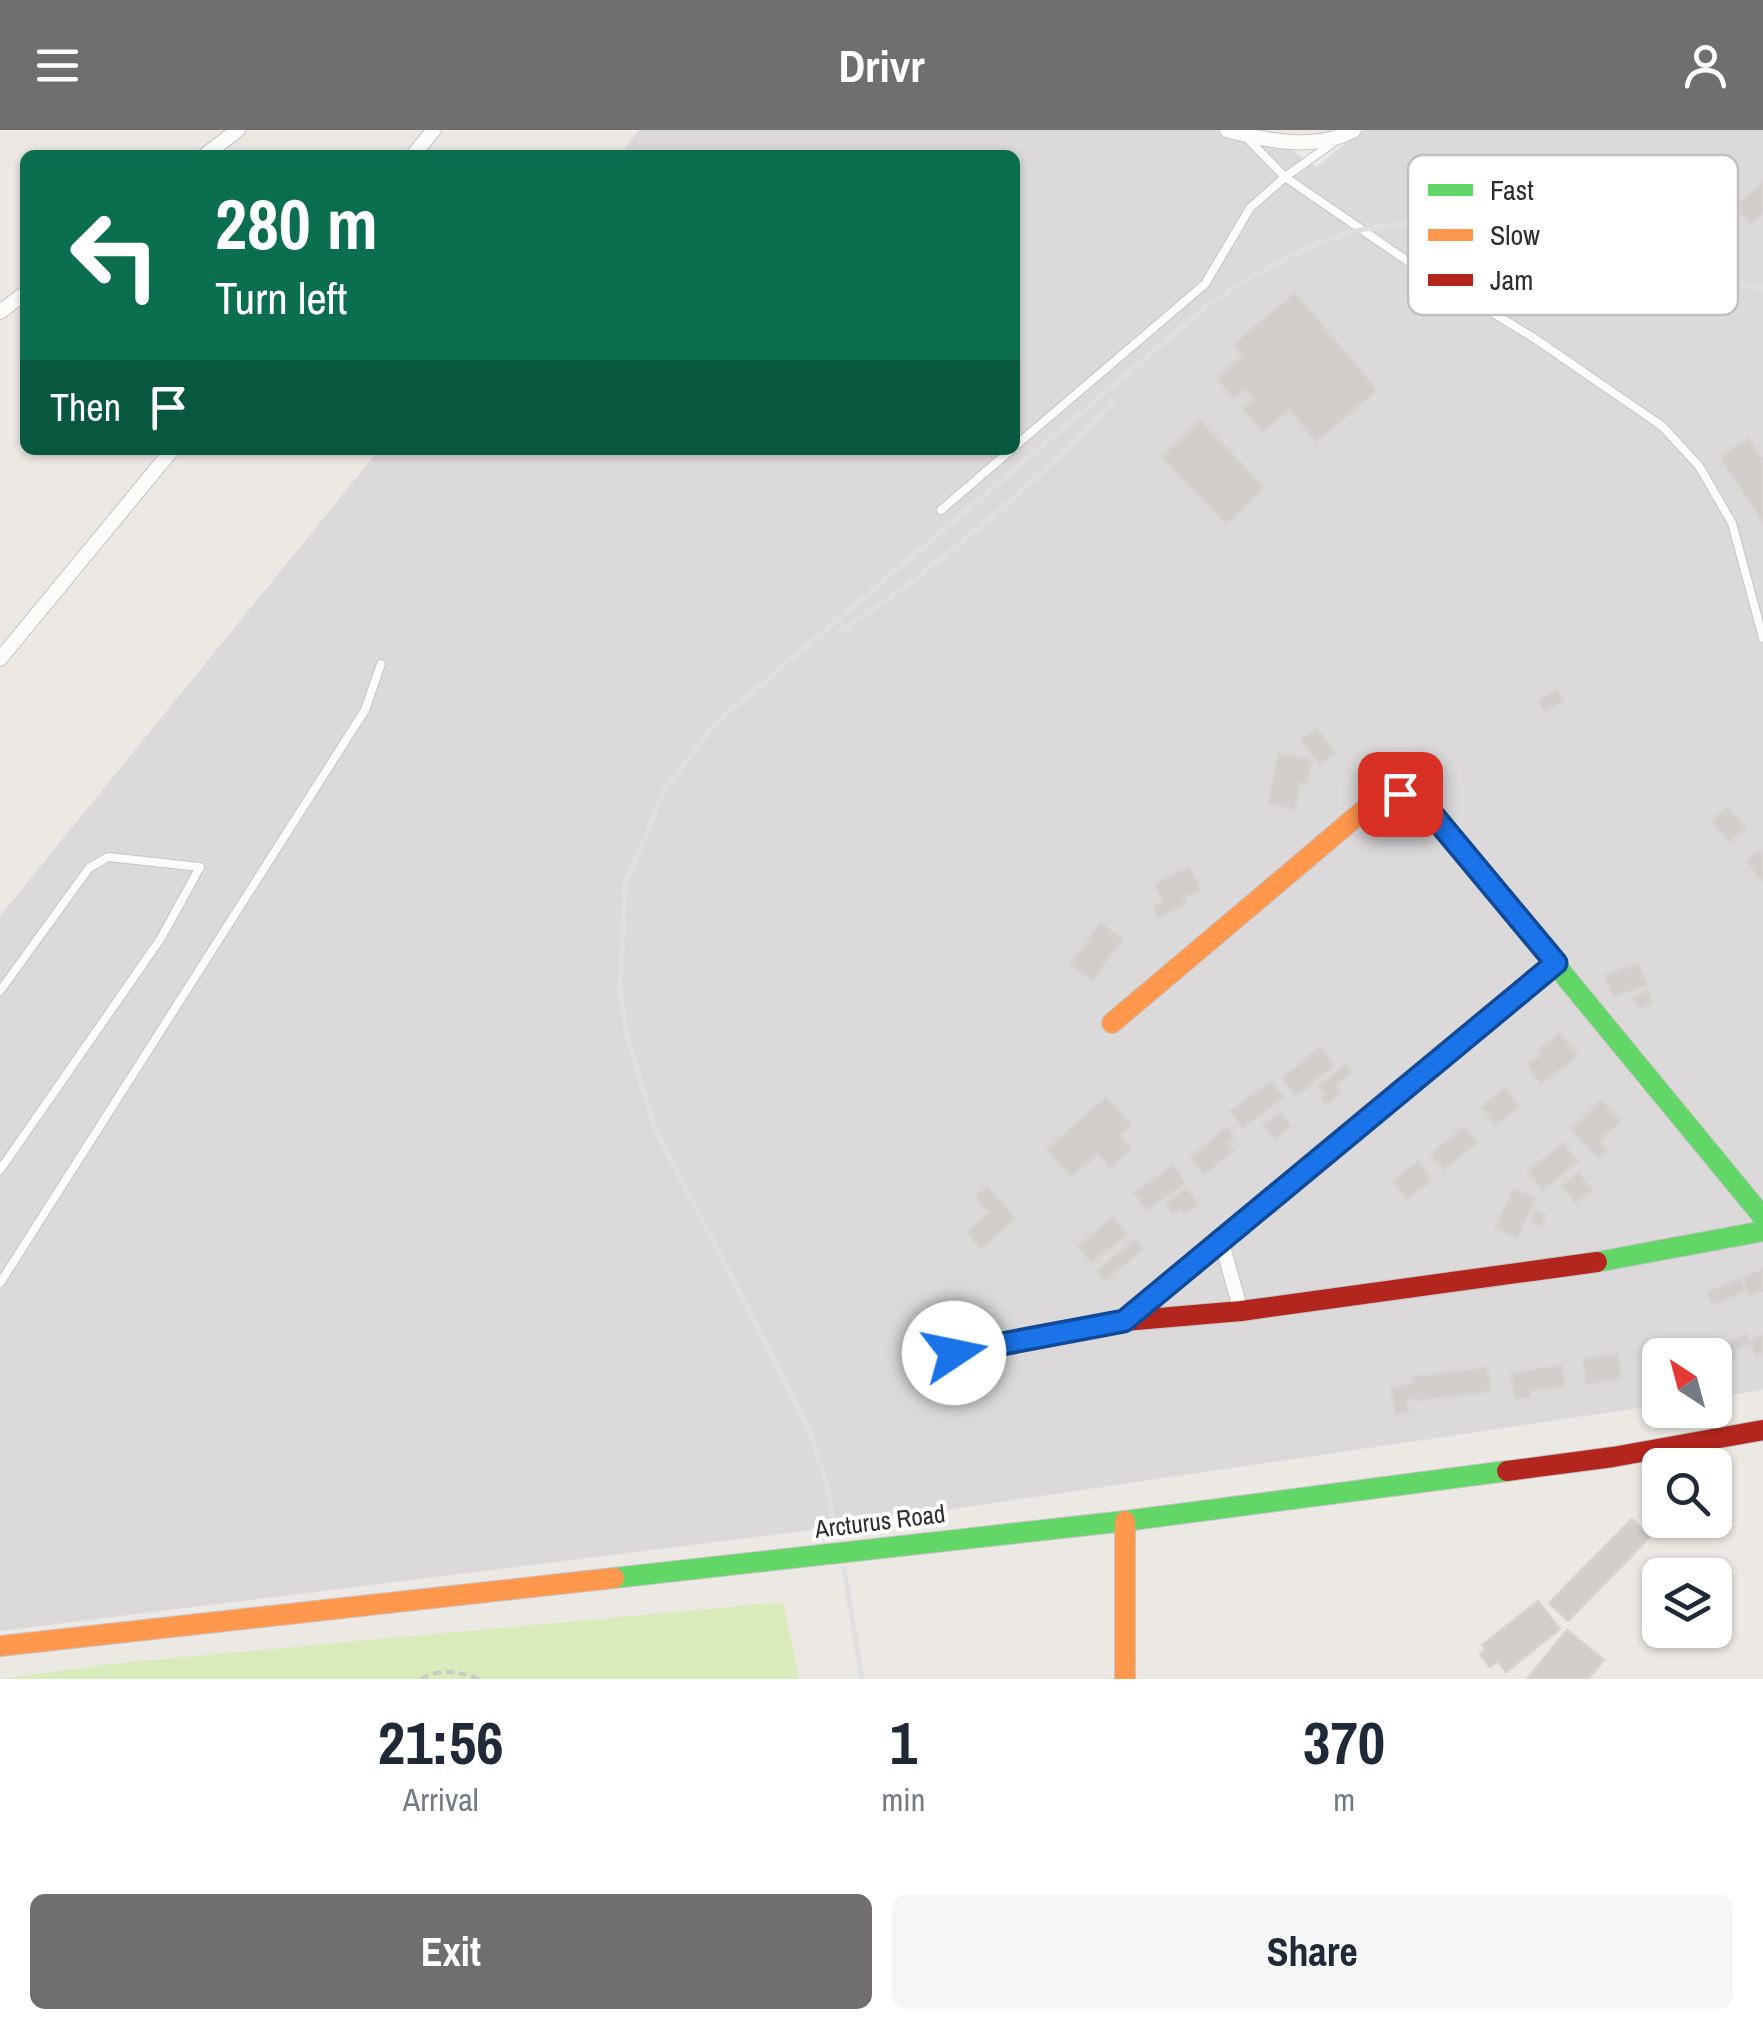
<!DOCTYPE html>
<html lang="en">
<head>
<meta charset="utf-8">
<style>
	:root { --surface:#fff; --page:#f6f6f7; --text:#1f2937; --muted:#747a83; --accent:#706f6e }
	body { margin:0; font-family:"Archivo Narrow",sans-serif; background:var(--page); color:var(--text); height:100vh; display:flex; flex-direction:column; font-size:38px; white-space:nowrap }
	* { box-sizing:border-box; margin:0 }
	p { font-size:32px; color:var(--muted) }
	.icon { flex:none; width:55px; height:55px; fill:none; stroke:currentColor; stroke-width:2; stroke-linecap:round; stroke-linejoin:round }
	.map { position:relative; height:1549px; overflow:hidden }
	.details { display:flex; flex-direction:column; background:var(--surface); flex:1 }
	.details>* { flex:none }
	.hud { position:absolute; left:20px; top:20px; width:1000px; height:305px; border-radius:15px; box-shadow:0 2px 8px #0004; background:#0b6e4f; color:#fff; overflow:hidden }
	.needle { width:65px; rotate:324deg }
	.buttons { position:absolute; left:1642px; top:1208px; display:grid; gap:20px }
	.buttons a { display:grid; place-items:center; width:90px; height:90px; border-radius:15px; background:var(--surface); box-shadow:0 2px 8px #0004; font-size:50px }
	.pin { position:absolute; display:grid; place-items:center; width:85px; height:85px; color:#fff; margin:-42px; border-radius:20px; box-shadow:0 5px 15px #0006 }
	.me { position:absolute; width:110px; margin:-55px; rotate:79deg; stroke-linejoin:round; filter:drop-shadow(0 0 8px #0008) }
	.turn { display:flex; align-items:center; gap:35px; height:210px; padding:0 30px; font-size:45px }
	.turn .icon { width:130px; height:130px; stroke-width:2.5 }
	.turn b { display:block; font-size:70px; line-height:85px }
	.then { display:flex; align-items:center; height:95px; padding:0 30px; background:#0003; gap:20px; font-size:38px }
	.eta { display:flex; justify-content:space-evenly; align-items:center; height:170px; text-align:center }
	.eta b { font-size:60px; font-weight:700; line-height:70px }
	.primary-button { display:flex; gap:20px; margin-top:auto; padding:20px 30px }
	.primary-button a { flex:1; height:115px; border-radius:15px; background:var(--accent); color:#fff; font-size:40px; font-weight:700; line-height:115px; text-align:center }
	.primary-button a+a { background:var(--page); color:var(--text) }
	header { display:flex; justify-content:space-between; align-items:center; height:130px; padding:0 30px; background:var(--accent); color:#fff; font-size:45px; font-weight:700 }
	.map>svg:first-child { display:block }
	.industrial { fill:#dcd9db }
	.pitch { fill:#d9eabb }
	.building { fill:#d1cecb; stroke:#d7d4d0; stroke-width:2.5 }
	.lines { fill:none; stroke-linecap:round; stroke-linejoin:round }
	.lane-casing { stroke:#c5c4c5; stroke-width:10 }
	.street-casing { stroke:#c5c4c5; stroke-width:16 }
	.fast-casing { stroke:#c5c4c5; stroke-width:22 }
	.slow-casing { stroke:#c5c4c5; stroke-width:22 }
	.jam-casing { stroke:#c5c4c5; stroke-width:22 }
	.path { stroke:#c9c9c8; stroke-width:4; stroke-dasharray:8 5; stroke-linecap:butt }
	.lane { stroke:#fcfcfb; stroke-width:8 }
	.street { stroke:#fcfcfb; stroke-width:14 }
	.fast { stroke:#63d668; stroke-width:20 }
	.slow { stroke:#ff974d; stroke-width:20 }
	.jam { stroke:#b3261e; stroke-width:20 }
	.rail { stroke:#dfdfe1; stroke-width:5 }
	.route-casing { stroke:#114b97; stroke-width:25 }
	.route { stroke:#1a73e8; stroke-width:18 }
	.labels { text-anchor:middle; stroke-width:8; stroke-linejoin:round; paint-order:stroke }
	.street-label { font-size:25px; fill:#2e2e2e; stroke:#fff }
	.key { fill:#fff; stroke:#c0c0c0; stroke-width:2.5 }
	.key-label { font-size:28px; fill:#2e2e2e }
</style>
</head>
<body>
<header><svg class="icon" aria-label="menu" viewBox="0 0 24 24"><path d="M4 6h16M4 12h16M4 18h16"/></svg>Drivr<svg class="icon" aria-label="person" viewBox="0 0 24 24"><circle cx="12" cy="8" r="4"/><path d="M4 21q1-7 8-7t8 7"/></svg></header>
<div class="map">
<svg width="1763" height="1549" viewBox="0 0 1763 1549">
	<rect width="100%" height="100%" fill="#ece8e4"/>
	<path class="industrial" d="M639,0H1260L1317,37L1361,0H1763V1260L1715,1267V1225H1660V1275L797,1402L0,1501V786L379,320H1015V25H619Z"/>
	<path class="pitch" d="M783,1472L799,1549H0L120,1533Z"/>
	<g class="building">
		<path d="M1763,52V83L1751,94L1735,77Z"/>
		<path d="M1295,163L1377,260L1316,312L1289,280L1263,302L1243,278L1253,269L1245,260L1234,269L1216,248L1243,225L1234,214Z"/>
		<path d="M1200,290L1264,357L1226,394L1162,327Z"/>
		<path d="M1748,308L1763,330V392L1720,327Z"/>
		<path d="M1557,559L1564,570L1545,582L1538,571Z"/>
		<path d="M1316,598L1335,622L1320,634L1301,610Z"/>
		<path d="M1278,623L1312,630L1307,654L1300,653L1295,679L1268,674Z"/>
		<path d="M1727,677L1746,697L1730,712L1711,692Z"/>
		<path d="M1759,721L1763,725V752L1746,731Z"/>
		<path d="M1190,737L1201,760L1184,768L1186,774L1158,788L1153,777L1163,771L1155,754Z"/>
		<path d="M1101,793L1123,809L1092,851L1070,834Z"/>
		<path d="M1639,833L1647,855L1613,867L1605,845Z"/>
		<path d="M1647,861L1652,873L1639,879L1633,867Z"/>
		<path d="M1560,903L1578,926L1541,954L1527,935L1541,925L1538,920Z"/>
		<path d="M1320,917L1334,935L1297,966L1282,948Z"/>
		<path d="M1346,934L1352,942L1335,956L1341,963L1326,975L1320,968L1325,964L1318,956Z"/>
		<path d="M1271,951L1284,968L1242,998L1230,981Z"/>
		<path d="M1505,958L1519,976L1495,995L1481,977Z"/>
		<path d="M1106,967L1131,995L1119,1005L1131,1019L1110,1038L1098,1024L1071,1047L1047,1019Z"/>
		<path d="M1601,970L1621,991L1599,1011L1608,1020L1599,1028L1571,999Z"/>
		<path d="M1280,982L1291,996L1275,1009L1263,995Z"/>
		<path d="M1464,996L1477,1012L1444,1040L1431,1024Z"/>
		<path d="M1226,997L1235,1007L1228,1013L1234,1020L1204,1045L1190,1028Z"/>
		<path d="M1563,1013L1578,1031L1543,1060L1528,1041Z"/>
		<path d="M1418,1031L1432,1050L1407,1069L1393,1051Z"/>
		<path d="M1173,1035L1185,1053L1147,1080L1134,1063Z"/>
		<path d="M1579,1043L1592,1060L1576,1073L1562,1056Z"/>
		<path d="M987,1056L1015,1088L981,1119L967,1102L989,1083L975,1067Z"/>
		<path d="M1187,1058L1198,1075L1184,1084L1180,1079L1173,1084L1166,1073Z"/>
		<path d="M1514,1058L1536,1068L1517,1108L1495,1098Z"/>
		<path d="M1535,1081L1546,1085L1541,1096L1531,1092Z"/>
		<path d="M1113,1087L1127,1104L1091,1133L1077,1116Z"/>
		<path d="M1135,1109L1143,1119L1105,1151L1097,1141Z"/>
		<path d="M1763,1139V1160L1749,1166L1742,1148Z"/>
		<path d="M1741,1148L1747,1161L1712,1175L1707,1162Z"/>
		<path d="M1746,1204L1750,1214L1734,1221L1737,1227L1720,1234L1714,1219Z"/>
		<path d="M1763,1205V1223L1756,1226L1749,1211Z"/>
		<path d="M1678,1219V1225H1660V1244L1646,1245L1645,1221Z"/>
		<path d="M1618,1224L1621,1249L1586,1254L1583,1229Z"/>
		<path d="M1562,1235L1565,1256L1530,1261V1267L1515,1270L1511,1243Z"/>
		<path d="M1487,1237L1491,1262L1415,1271L1414,1268L1406,1269L1408,1283L1395,1284L1391,1257L1412,1254V1247Z"/>
		<path d="M1632,1389L1650,1407L1568,1491L1549,1473Z"/>
		<path d="M1538,1471L1560,1499L1506,1542L1497,1531L1490,1537L1480,1524L1485,1520L1482,1515Z"/>
		<path d="M1567,1500L1604,1530L1588,1549H1527Z"/>
	</g>
	<g class="lines">
		<defs>
			<g id="lane">
				<path d="M1247,8L1285,47L1409,132L1534,208L1662,296L1699,336L1732,393L1763,508"/>
				<path d="M1015,316L1205,154L1250,78L1285,47L1334,12"/>
				<path d="M941,380L1011,320"/>
				<path d="M0,861L89,738L108,727L200,737L161,808L0,1040"/>
				<path d="M0,1153L365,580L381,534"/>
			</g>
			<g id="street">
				<path d="M1227,0C1266,11 1316,21 1354,0"/>
				<path d="M205,25L238,0"/>
				<path d="M413,25L434,0"/>
				<path d="M0,182L25,163"/>
				<path d="M0,529L172,320"/>
				<path d="M1241,1181L1221,1110L1556,833"/>
				<path d="M1124,1191L1221,1110"/>
			</g>
			<g id="fast">
				<path d="M1447,703L1763,1087"/>
				<path d="M1597,1132L1763,1101"/>
				<path d="M614,1448L1125,1391L1507,1341"/>
			</g>
			<g id="slow">
				<path d="M1112,893L1383,664C1421,667 1424,674 1447,703"/>
				<path d="M1125,1391V1549"/>
				<path d="M0,1516L614,1448"/>
			</g>
			<g id="jam">
				<path d="M954,1223L1124,1191L1241,1181L1597,1132"/>
				<path d="M1507,1341L1613,1327L1763,1300"/>
			</g>
		</defs>
		<use href="#lane" class="lane-casing"/>
		<use href="#street" class="street-casing"/>
		<use href="#fast" class="fast-casing"/>
		<use href="#slow" class="slow-casing"/>
		<use href="#jam" class="jam-casing"/>
		<path class="path" d="M421,1549C442,1538 457,1541 479,1549"/>
		<use href="#lane" class="lane"/>
		<use href="#street" class="street"/>
		<use href="#fast" class="fast"/>
		<use href="#slow" class="slow"/>
		<use href="#jam" class="jam"/>
		<g class="rail">
			<path d="M841,501C940,436 1031,358 1112,272"/>
			<path d="M835,1398L827,1356L809,1299L654,996L626,902L620,860L625,754L665,659L715,594L1209,174C1255,145 1312,108 1366,99C1440,86 1512,104 1584,121C1644,135 1703,149 1763,158"/>
			<path d="M844,1439L862,1549"/>
		</g>
	</g>
	<g class="lines">
		<defs>
			<path id="route" d="M954,1223L1124,1191L1556,833L1427,678L1410,666L1400,664"/>
		</defs>
		<use href="#route" class="route-casing"/>
		<use href="#route" class="route"/>
	</g>
	<g class="labels">
		<g class="street-label">
			<text transform="translate(880 1391) rotate(-7)" y="9">Arcturus Road</text>
		</g>
	</g>
	<rect x="1408" y="25" width="330" height="160" rx="15" class="key"/>
	<rect x="1428" y="54" width="45" height="12" fill="#63d668"/>
	<rect x="1428" y="99" width="45" height="12" fill="#ff974d"/>
	<rect x="1428" y="144" width="45" height="12" fill="#b3261e"/>
	<g class="key-label">
		<text x="1490" y="70">Fast</text>
		<text x="1490" y="115">Slow</text>
		<text x="1490" y="160">Jam</text>
	</g>
</svg>
<div class="buttons">
<a><svg class="needle" viewBox="-14 -14 28 28"><path d="M0-13l5 13h-10z" fill="#e53935"/><path d="M0 13l5-13h-10z" fill="#747a83"/></svg></a>
<a><svg class="icon" aria-label="search" viewBox="0 0 24 24"><circle cx="10" cy="10" r="6"/><path d="M15 15l6 6"/></svg></a>
<a><svg class="icon" aria-label="layers" viewBox="0 0 24 24"><path d="M12 4l9 5-9 5-9-5zM3 14l9 5 9-5"/></svg></a>
</div>
<div class="pin" style="left:1400px;top:664px;background:#d93025"><svg class="icon" aria-label="arrive" viewBox="0 0 24 24"><path d="M6 21V4h12l-3 4 3 4H6"/></svg></div>
<svg class="me" style="left:954px;top:1223px" viewBox="-20 -20 40 40"><circle r="19" fill="#fff"/><path d="M0-13L10 11 0 6-10 11z" fill="#1a73e8"/></svg>
<div class="hud">
<div class="turn"><svg class="icon" aria-label="left" viewBox="0 0 24 24"><path d="M17 20v-9H6M10 6l-5 5 5 5"/></svg><div><b>280 m</b>Turn left</div></div>
<div class="then">Then<svg class="icon" aria-label="arrive" viewBox="0 0 24 24"><path d="M6 21V4h12l-3 4 3 4H6"/></svg></div>
</div>
</div>
<section class="details">
<div class="eta">
<div><b>21:56</b><p>Arrival</p></div>
<div><b>1</b><p>min</p></div>
<div><b>370</b><p>m</p></div>
</div>
<div class="primary-button"><a>Exit</a><a>Share</a></div>
</section>
</body>
</html>
